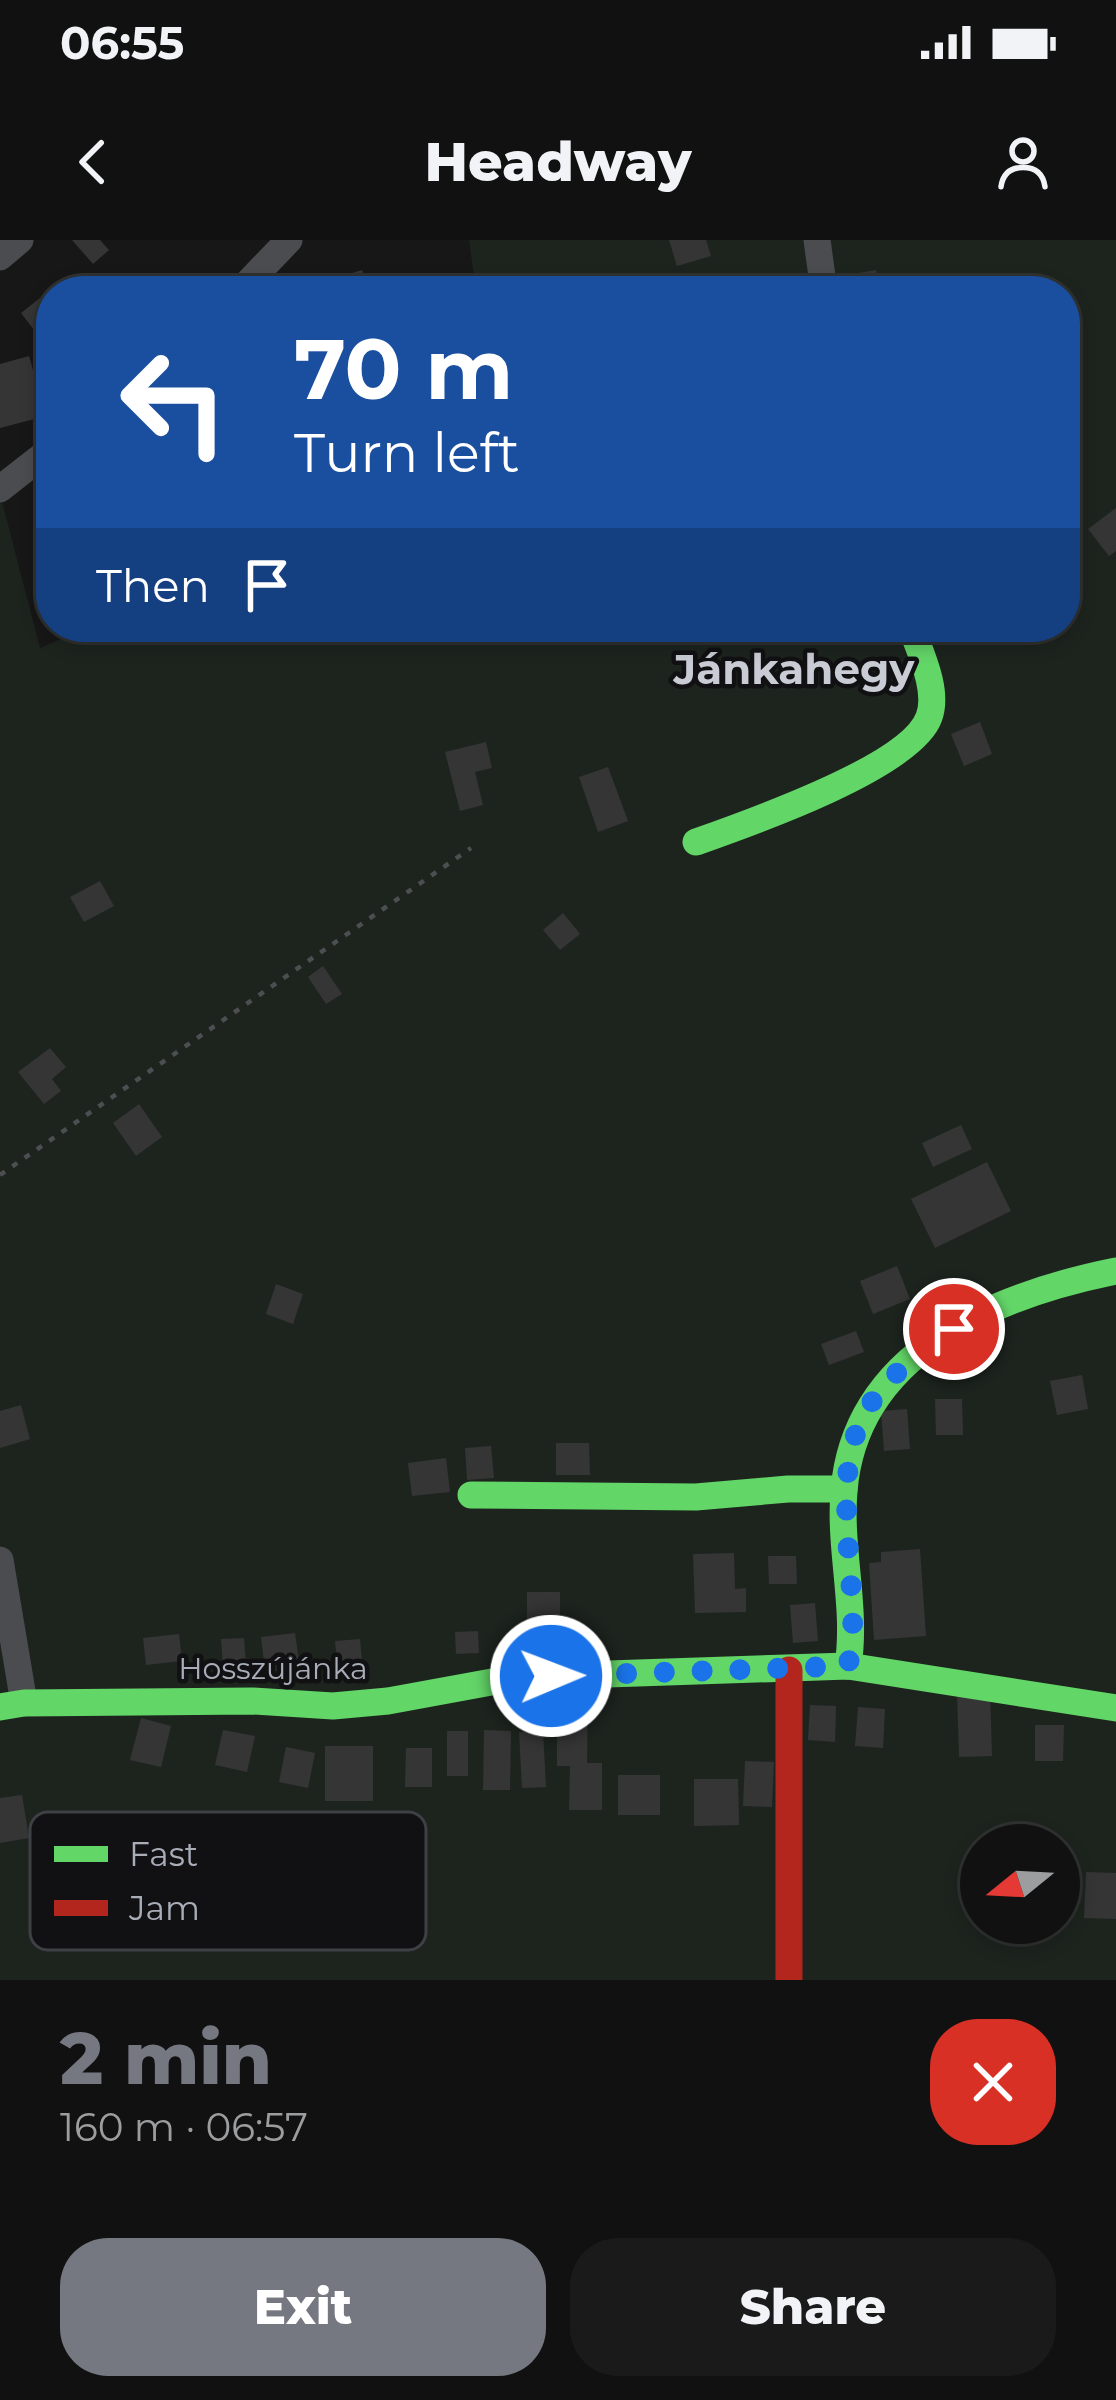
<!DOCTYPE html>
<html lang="en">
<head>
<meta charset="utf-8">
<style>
	:root { --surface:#111; --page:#1a1a1a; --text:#f1f3f6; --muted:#9c9d9f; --line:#303131; --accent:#757880 }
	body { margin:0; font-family:Montserrat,sans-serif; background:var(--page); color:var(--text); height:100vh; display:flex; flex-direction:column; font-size:45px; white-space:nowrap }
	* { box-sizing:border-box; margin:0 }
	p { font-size:39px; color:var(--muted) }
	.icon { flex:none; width:66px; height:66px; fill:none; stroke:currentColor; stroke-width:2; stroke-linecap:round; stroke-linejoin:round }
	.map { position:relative; height:1740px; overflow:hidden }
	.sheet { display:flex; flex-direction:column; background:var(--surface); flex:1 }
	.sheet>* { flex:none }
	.top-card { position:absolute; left:36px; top:36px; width:1044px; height:366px; border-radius:48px; box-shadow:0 6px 18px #0003,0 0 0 3px var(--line); background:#1a4fa0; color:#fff; overflow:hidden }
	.needle { width:78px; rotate:252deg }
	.tools { position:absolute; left:960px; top:1584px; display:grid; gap:24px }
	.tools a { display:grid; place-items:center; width:120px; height:120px; border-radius:50%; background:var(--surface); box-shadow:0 6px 18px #0003,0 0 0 3px var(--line); font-size:60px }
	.pin { position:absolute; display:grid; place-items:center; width:102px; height:102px; color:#fff; margin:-51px; border:6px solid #fff; border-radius:50%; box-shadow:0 3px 12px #0007 }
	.me { position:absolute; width:132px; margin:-66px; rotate:89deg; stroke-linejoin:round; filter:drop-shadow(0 0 9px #0008) }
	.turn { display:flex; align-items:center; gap:42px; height:252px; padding:0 60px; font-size:54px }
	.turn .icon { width:156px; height:156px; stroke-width:2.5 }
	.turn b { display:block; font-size:84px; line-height:102px }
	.then { display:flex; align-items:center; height:114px; padding:0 60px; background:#0003; gap:24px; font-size:45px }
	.round { display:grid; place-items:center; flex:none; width:126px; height:126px; border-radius:48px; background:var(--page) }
	.overview { display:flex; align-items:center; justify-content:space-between; height:204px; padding:0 60px }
	h1 { font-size:72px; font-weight:800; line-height:90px; color:var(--accent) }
	.cta { display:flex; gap:24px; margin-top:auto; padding:24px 60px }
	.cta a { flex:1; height:138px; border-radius:48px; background:var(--accent); color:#fff; font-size:48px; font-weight:800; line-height:138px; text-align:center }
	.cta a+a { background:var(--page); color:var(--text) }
	.status { display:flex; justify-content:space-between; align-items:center; height:84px; padding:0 60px; background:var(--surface); direction:ltr }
	.status svg { height:33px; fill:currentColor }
	header { display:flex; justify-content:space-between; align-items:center; height:156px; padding:0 60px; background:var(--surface); font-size:54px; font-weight:800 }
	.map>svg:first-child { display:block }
	.green { fill:#1d241e; fill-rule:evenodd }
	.building { fill:#353536 }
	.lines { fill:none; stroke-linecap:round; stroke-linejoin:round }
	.path { stroke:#4d4e52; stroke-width:4.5; stroke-dasharray:6 9; stroke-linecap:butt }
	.street { stroke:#4b4c50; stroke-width:27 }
	.fast { stroke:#63d668; stroke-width:27 }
	.jam { stroke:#b3261e; stroke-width:27 }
	.route { stroke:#1a73e8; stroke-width:21; stroke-dasharray:0 37.8 }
	.labels { text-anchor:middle; stroke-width:9; stroke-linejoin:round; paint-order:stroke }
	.street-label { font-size:30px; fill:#a8adb8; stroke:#111113 }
	.district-label { font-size:42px; font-weight:bold; fill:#c9ccd4; stroke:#111113 }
	.key { fill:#111113; stroke:#3e4045; stroke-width:3 }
	.key-label { font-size:33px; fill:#a8adb8 }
</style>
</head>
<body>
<div class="status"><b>06:55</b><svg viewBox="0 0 49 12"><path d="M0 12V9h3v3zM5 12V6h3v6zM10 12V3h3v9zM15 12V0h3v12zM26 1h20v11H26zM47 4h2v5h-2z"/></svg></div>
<header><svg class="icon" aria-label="back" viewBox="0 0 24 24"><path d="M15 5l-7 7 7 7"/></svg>Headway<svg class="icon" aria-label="person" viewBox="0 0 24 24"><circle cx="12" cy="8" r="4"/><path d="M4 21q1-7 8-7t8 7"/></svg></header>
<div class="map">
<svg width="1116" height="1740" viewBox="0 0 1116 1740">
	<rect width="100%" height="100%" fill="#171717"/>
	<path class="green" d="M469,0H1116V1740H0V254L40,408L90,387H1065V51H476ZM981,1605H1059V1683H981Z"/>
	<g class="building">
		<path d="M72,0H100L109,10L93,24Z"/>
		<path d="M669,0H706L711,16L677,26Z"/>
		<path d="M362,30L365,38L382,33L388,51H320L317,44Z"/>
		<path d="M876,30L880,51H844L841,36Z"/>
		<path d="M49,51L51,54V112L21,73Z"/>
		<path d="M29,116L46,176L0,188V124Z"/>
		<path d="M1116,268V311L1109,316L1088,289Z"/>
		<path d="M980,482L992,514L964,526L951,494Z"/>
		<path d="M486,502L492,528L475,532L483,565L460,571L445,512Z"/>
		<path d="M608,527L628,581L598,592L579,537Z"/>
		<path d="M100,641L114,666L84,682L70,657Z"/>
		<path d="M563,673L580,694L560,710L543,690Z"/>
		<path d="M323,726L342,754L326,764L308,737Z"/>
		<path d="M50,808L66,827L52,839L61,851L44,864L18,832Z"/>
		<path d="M139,864L162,897L136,916L113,883Z"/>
		<path d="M961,885L972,909L933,927L922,903Z"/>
		<path d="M987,922L1011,971L935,1008L911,959Z"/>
		<path d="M897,1026L910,1059L873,1074L860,1041Z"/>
		<path d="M276,1044L303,1054L293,1084L266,1074Z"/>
		<path d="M856,1091L864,1112L829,1125L821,1104Z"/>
		<path d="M1082,1135L1088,1169L1057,1175L1050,1141Z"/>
		<path d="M935,1159H962L963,1195H936Z"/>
		<path d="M21,1165L30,1199L0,1208V1171Z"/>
		<path d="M907,1169L910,1209L884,1211L881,1171Z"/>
		<path d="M556,1203H589L590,1235H556Z"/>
		<path d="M491,1206L494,1238L467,1240L465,1208Z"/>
		<path d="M446,1218L450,1252L412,1256L408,1223Z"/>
		<path d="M920,1309L926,1396L874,1400L869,1323L881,1322V1312Z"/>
		<path d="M734,1313L735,1349L746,1348V1372L695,1373L693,1314Z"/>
		<path d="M768,1316H796L797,1344H769Z"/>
		<rect x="527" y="1352" width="33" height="27"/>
		<path d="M815,1363L818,1401L793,1403L790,1365Z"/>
		<path d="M478,1391L479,1413L456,1414L455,1392Z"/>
		<path d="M295,1393L300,1428L265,1432L261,1397Z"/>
		<path d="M179,1394L182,1421L146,1425L143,1398Z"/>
		<path d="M244,1398L246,1425L223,1426L221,1399Z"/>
		<path d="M360,1399L363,1430L338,1432L335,1401Z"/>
		<path d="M990,1452L992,1516L959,1517L957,1453Z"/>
		<path d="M557,1458H588L587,1523H602V1570H569L570,1526H557Z"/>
		<path d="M810,1465L836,1466L835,1502L808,1500Z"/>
		<path d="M858,1467L885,1469L883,1508L855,1506Z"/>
		<path d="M141,1478L171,1486L161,1527L130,1520Z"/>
		<path d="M1035,1485H1064L1063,1521H1035Z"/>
		<path d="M223,1490L255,1496L247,1532L215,1525Z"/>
		<path d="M484,1490L511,1491L510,1550H483Z"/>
		<rect x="447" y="1491" width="21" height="45"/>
		<path d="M543,1491L546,1547L522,1548L519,1492Z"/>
		<rect x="325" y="1506" width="48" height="55"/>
		<path d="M286,1507L315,1513L308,1548L279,1542Z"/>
		<path d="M406,1508H432V1547H405Z"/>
		<path d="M745,1521L774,1522L772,1567L743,1566Z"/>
		<rect x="618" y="1535" width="42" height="40"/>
		<path d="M694,1539H738L739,1585L694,1586Z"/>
		<path d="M22,1555L29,1598L0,1603V1558Z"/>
		<path d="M1086,1632L1116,1633V1679L1084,1678Z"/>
	</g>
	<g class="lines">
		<path class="path" d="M0,935L471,608"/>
		<g class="street">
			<path d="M817,0L824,51"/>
			<path d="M0,17L20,0"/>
			<path d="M240,51L289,0"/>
			<path d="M0,249L51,209"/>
			<path d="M0,1320L24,1463"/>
		</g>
		<g class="fast">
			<path d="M696,602C747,584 911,527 929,477C939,450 920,412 911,387"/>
			<path d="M471,1255L696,1257L788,1249H844"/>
			<path d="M848,1426C857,1367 839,1310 844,1251C855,1111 997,1055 1116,1031"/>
			<path d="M0,1467L24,1463L253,1461L333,1466L388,1461L519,1437L848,1426L1116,1468"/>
		</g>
		<path class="jam" d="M789,1430V1740"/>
	</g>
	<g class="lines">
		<path class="route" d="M551,1436L848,1426C855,1394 853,1366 850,1334C841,1207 842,1163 954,1089"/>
	</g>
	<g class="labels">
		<g class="street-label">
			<text x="273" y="1439">Hosszújánka</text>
		</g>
		<g class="district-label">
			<text x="794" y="444">Jánkahegy</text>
		</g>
	</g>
	<rect x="30" y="1572" width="396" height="138" rx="18" class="key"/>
	<rect x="54" y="1606" width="54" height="16" fill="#63d668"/>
	<rect x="54" y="1660" width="54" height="16" fill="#b3261e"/>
	<g class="key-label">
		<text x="129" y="1626">Fast</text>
		<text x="129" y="1680">Jam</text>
	</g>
</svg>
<div class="tools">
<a><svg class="needle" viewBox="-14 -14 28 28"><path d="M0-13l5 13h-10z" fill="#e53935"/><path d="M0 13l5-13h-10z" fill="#9c9d9f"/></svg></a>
</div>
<div class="pin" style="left:954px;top:1089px;background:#d93025"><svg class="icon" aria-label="arrive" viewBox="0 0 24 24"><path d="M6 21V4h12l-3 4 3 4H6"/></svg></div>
<svg class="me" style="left:551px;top:1436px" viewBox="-20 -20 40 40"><circle r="17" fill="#1a73e8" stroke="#fff" stroke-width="3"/><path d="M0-11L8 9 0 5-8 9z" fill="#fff"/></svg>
<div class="top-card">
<div class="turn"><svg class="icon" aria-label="left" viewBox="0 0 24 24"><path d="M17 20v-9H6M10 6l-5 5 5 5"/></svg><div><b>70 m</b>Turn left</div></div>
<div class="then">Then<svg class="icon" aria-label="arrive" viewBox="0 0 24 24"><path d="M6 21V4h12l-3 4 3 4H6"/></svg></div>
</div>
</div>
<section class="sheet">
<div class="overview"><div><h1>2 min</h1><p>160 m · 06:57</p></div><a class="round" style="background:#d93025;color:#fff"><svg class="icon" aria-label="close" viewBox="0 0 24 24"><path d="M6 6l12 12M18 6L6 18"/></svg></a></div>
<div class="cta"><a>Exit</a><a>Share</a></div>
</section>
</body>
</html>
